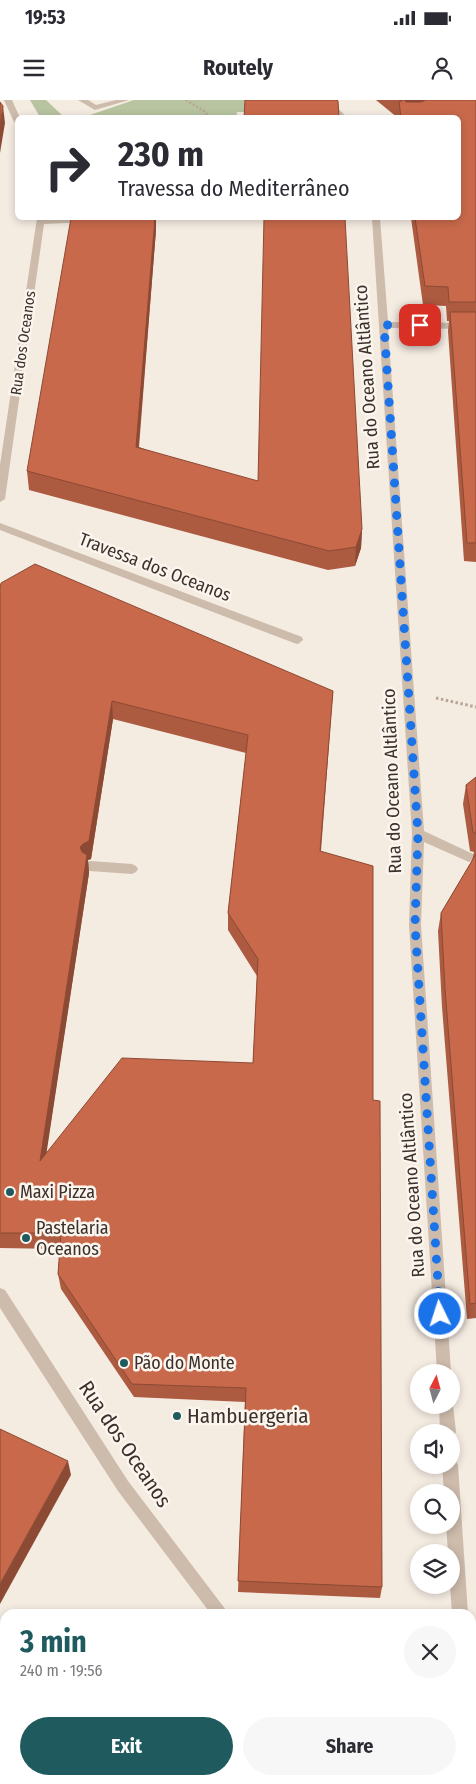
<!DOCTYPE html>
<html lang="en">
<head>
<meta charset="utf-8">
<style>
	:root { --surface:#fff; --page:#f7f7f7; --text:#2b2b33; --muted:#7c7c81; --accent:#1f5a5e }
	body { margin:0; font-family:"Fira Sans Condensed",sans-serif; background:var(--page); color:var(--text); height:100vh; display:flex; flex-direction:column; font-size:19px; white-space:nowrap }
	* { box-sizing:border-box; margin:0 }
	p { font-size:16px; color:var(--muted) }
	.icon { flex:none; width:28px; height:28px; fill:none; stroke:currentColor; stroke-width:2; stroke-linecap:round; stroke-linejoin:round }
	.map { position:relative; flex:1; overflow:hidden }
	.drawer { position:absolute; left:0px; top:1509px; width:476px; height:176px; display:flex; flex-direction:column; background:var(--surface); border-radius:15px 15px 0 0; box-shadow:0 2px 8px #0003 }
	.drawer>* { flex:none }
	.guide { position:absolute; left:15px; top:15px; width:446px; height:105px; border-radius:8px; box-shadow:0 2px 8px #0003; background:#fff; color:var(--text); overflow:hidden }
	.needle { width:32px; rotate:6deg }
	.tools { position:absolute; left:410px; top:1264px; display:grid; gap:10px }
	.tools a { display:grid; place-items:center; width:50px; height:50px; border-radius:50%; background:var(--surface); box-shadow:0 2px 8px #0003; font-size:25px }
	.pin { position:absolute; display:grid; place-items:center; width:42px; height:42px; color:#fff; margin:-21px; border-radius:10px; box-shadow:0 2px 8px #0006 }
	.me { position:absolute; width:55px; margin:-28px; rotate:356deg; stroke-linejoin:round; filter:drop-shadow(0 0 4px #0008) }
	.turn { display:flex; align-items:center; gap:18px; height:105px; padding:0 20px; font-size:22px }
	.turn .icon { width:65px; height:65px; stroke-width:2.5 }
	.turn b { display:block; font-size:35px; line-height:42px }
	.round { display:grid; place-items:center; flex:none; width:52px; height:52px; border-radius:26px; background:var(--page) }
	.headline { display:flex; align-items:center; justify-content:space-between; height:85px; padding:0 20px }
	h1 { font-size:30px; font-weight:700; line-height:38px; color:var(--accent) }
	.primary-button { display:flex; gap:10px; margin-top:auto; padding:10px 20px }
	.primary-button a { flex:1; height:58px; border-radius:30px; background:var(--accent); color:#fff; font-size:20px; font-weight:700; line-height:58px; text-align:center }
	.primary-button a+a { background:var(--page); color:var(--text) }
	.status { display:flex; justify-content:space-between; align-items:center; height:35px; padding:0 25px; background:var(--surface); direction:ltr }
	.status svg { height:14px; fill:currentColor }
	header { display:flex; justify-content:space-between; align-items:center; height:65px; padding:0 20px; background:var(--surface); font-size:22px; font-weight:700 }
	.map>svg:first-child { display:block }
	.green { fill:#b8c4a0 }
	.water { fill:#7fb0b2 }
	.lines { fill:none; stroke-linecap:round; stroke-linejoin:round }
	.path-far1 { stroke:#b9a596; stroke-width:2.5; stroke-dasharray:2 2; stroke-linecap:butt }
	.path { stroke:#b9a596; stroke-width:3; stroke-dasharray:2.5 2.5; stroke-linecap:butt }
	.minor { fill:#cdbbac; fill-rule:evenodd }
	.wall { fill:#ac5a40; fill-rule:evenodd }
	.shaded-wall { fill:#8c4a34 }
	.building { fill:#c8694b; stroke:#8c4a34; fill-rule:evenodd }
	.route { stroke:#1a73e8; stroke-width:9; stroke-dasharray:0 16.2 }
	.poi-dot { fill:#1f5a5e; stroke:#fbf5ee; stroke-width:2 }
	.labels { text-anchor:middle; stroke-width:5; stroke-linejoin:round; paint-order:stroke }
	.far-street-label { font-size:15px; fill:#3b302b; stroke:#fbf5ee }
	.street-label { font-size:18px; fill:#3b302b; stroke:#fbf5ee }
	.poi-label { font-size:18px; fill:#3b302b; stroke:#fbf5ee; text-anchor:start }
	.near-poi-label { font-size:21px; fill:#3b302b; stroke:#fbf5ee; text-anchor:start }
	.near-street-label { font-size:21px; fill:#3b302b; stroke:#fbf5ee }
</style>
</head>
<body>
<div class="status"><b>19:53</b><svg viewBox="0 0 49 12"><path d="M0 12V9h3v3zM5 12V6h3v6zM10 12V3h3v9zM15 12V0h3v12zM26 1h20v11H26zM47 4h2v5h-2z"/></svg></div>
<header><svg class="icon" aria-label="menu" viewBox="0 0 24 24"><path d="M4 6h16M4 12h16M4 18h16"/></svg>Routely<svg class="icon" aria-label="person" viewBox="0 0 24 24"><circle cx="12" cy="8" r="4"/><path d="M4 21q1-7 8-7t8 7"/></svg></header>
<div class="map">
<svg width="476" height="1684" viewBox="0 0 476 1684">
	<rect width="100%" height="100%" fill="#f4ebe1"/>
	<g class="green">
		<path d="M30,0H46L64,17H40Z"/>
		<path d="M134,0H279L293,12H237L236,18H81Z"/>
	</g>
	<path class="water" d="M2,1638L5,1640V1680H23L21,1684H0V1643Z"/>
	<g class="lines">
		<path class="path-far1" d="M186,0L204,11L211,18"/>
		<path class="path" d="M436,598L476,607"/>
		<g class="minor">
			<path d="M4,0H12L20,18H18V24L14,22Z"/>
			<path d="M78,0H88L96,5L116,0H129L95,10Z"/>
			<path d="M320,0H329L348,18H339Z"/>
			<path d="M37,118H120L116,121L44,124L5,399L0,402V365Z"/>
			<path d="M372,118H380L388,222L476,223V229L388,228L424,731L473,754L475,757L473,760L469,762L424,742L421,825L451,1272H437L409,825L412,734Z"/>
			<path d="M0,423L302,537L303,540L298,544L294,543L0,430Z"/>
			<path d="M90,761L132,764L136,766L138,769L136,772L132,774L90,771L86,769L84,766L86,763Z"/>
			<path d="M0,1188L5,1190L128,1381L229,1514H211L118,1391L0,1208Z"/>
			<path d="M451,1300L453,1305L456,1332L451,1338V1332H440L439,1305H451Z"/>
			<path d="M451,1358L455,1360L458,1365L468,1514H452L450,1485L451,1452H448L446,1425H451V1392H444L442,1365H451Z"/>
			<path d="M471,1672L476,1674V1684H463V1680H471Z"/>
			<path d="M417,1680H437L439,1684H418Z"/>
		</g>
	</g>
	<g class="wall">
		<path d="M376,0H476V462L464,461L448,231L449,221H447L446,206L423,205L411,118H459V18H398Z"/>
		<path d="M155,118H156V130L139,347L362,429L361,448L355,466L328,470L29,390L27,371Z"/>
		<path d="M0,488L333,591L321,751L373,1000L382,1487L380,1498L238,1492L245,1302L134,1297L61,1189L58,1174L60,1149L0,1148ZM113,619L246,653L228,813V830L257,876L253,963L46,1053L89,773L88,760L91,759Z"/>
		<path d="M476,677V1218L467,1219L442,907L438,831L441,813L472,761L474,752L470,751L463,704L466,685Z"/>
	</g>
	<g class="shaded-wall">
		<path d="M405,0H434L404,16Z"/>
		<path d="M3,6L5,23L0,53V26Z"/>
		<path d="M155,118H156V130L137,365L136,347Z"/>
		<path d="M362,429L361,448L355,466L356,447Z"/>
		<path d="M112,601L113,619L91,759L88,760L89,773L43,1076L40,1061L80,747Z"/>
		<path d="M68,1361L71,1375L0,1504V1484Z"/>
	</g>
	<g class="building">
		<path d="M245,0H337L338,1L339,18H244Z"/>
		<path d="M400,0H405L406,2H421L426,0H476V202H449L448,187L425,186L415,118H459V18H401L399,1H402Z"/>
		<path d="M0,2L3,6L0,26Z"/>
		<path d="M71,118H155L136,347L258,381L264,118H345L362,429L356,447L329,451L27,371Z"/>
		<path d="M450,212H476V443H467Z"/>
		<path d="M35,464L333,591L320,751L373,766V1000L380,1001L382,1487L238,1481L246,1288L132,1284L58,1174L61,1133H0V488L1,483ZM112,601L248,635L228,813L258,859L253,963L122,958L40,1061L87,755L82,752L80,747L83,744L89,741Z"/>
		<path d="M476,677V734L473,732L466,685Z"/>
		<path d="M476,754V1203L470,1204L445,889L441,813Z"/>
		<path d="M0,1329L68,1361L0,1484Z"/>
		<path d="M57,1680H374L382,1684H55Z"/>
	</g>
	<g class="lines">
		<path class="route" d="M420,225H384L418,734L415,825L440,1214"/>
	</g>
	<g class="poi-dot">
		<circle cx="10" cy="1092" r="5"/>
		<circle cx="26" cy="1138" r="5"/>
		<circle cx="124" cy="1263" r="5"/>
		<circle cx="177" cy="1316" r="5"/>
	</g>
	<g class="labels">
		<g class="far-street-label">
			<text transform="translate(23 243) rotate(-82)" y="5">Rua dos Oceanos</text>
		</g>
		<g class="street-label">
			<text transform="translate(367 277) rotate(-94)" y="6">Rua do Oceano Altlântico</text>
			<text transform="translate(155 467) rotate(21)" y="6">Travessa dos Oceanos</text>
			<text transform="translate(392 681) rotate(-92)" y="6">Rua do Oceano Altlântico</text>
			<text transform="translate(412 1085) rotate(-94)" y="6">Rua do Oceano Altlântico</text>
		</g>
		<g class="poi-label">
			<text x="20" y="1098">Maxi Pizza</text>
			<text x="36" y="1134">Pastelaria<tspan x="36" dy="21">Oceanos</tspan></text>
			<text x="134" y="1269">Pão do Monte</text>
		</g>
		<g class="near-poi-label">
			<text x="187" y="1323">Hambuergeria</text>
		</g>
		<g class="near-street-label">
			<text transform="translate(125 1344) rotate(56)" y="7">Rua dos Oceanos</text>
		</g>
	</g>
</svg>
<div class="tools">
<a><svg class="needle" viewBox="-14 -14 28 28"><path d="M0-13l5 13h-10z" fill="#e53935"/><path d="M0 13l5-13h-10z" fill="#7c7c81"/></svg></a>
<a><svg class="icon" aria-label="sound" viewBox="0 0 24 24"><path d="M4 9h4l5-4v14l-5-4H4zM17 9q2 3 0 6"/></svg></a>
<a><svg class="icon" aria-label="search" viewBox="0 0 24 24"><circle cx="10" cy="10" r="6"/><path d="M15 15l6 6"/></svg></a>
<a><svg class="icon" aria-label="layers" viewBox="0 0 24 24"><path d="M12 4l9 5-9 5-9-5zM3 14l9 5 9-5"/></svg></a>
</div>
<div class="pin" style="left:420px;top:225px;background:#d93025"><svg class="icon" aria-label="arrive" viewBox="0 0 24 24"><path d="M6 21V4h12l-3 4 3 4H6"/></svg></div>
<svg class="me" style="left:440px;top:1214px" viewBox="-20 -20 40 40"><circle r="17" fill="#1a73e8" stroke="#fff" stroke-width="3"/><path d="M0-11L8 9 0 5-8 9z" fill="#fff"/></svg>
<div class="guide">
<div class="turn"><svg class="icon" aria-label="right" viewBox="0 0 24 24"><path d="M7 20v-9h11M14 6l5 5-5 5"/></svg><div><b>230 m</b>Travessa do Mediterrâneo</div></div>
</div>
<section class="drawer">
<div class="headline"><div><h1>3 min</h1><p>240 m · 19:56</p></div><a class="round"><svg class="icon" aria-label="close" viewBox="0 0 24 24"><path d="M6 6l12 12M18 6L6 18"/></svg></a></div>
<div class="primary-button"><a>Exit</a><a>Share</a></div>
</section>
</div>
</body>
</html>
